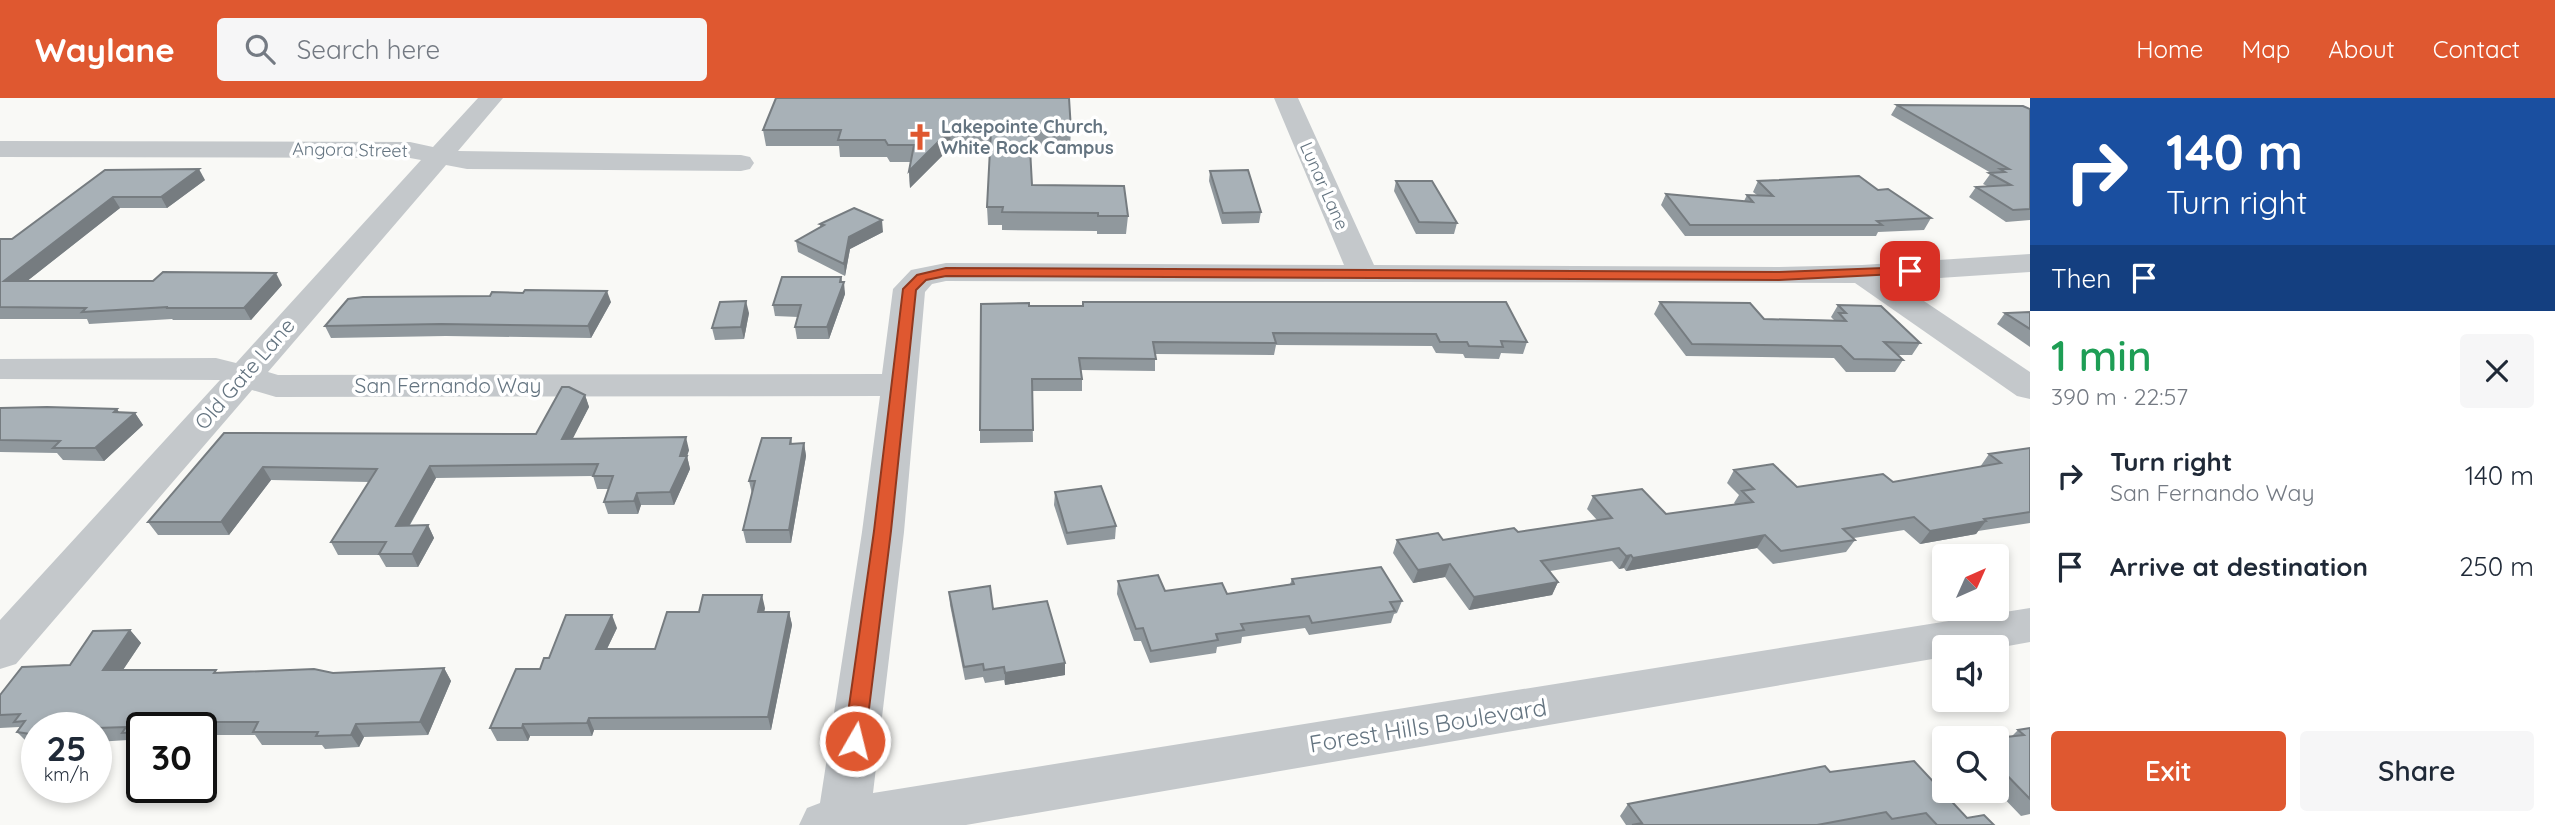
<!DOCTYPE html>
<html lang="en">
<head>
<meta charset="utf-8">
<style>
	:root { --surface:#fff; --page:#f6f6f7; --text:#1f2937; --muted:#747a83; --accent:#df5830 }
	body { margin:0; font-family:Quicksand,sans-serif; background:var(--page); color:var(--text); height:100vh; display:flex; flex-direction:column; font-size:26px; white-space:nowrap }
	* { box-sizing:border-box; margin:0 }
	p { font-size:23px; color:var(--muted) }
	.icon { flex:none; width:38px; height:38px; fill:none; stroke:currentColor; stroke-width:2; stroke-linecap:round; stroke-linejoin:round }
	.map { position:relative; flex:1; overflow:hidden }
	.side { display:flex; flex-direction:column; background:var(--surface); width:525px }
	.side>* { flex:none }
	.banner { background:#1a4fa0; color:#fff; overflow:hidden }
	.needle { width:46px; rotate:45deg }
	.tools { position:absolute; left:1932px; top:446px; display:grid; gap:14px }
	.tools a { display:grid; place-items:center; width:77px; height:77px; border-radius:7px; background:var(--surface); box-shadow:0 4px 10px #0003; font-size:35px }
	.speed { position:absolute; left:21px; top:614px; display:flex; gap:14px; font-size:35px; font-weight:700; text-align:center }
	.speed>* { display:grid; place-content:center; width:91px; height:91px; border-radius:50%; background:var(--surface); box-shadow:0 4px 10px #0003; line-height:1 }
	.speed small { font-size:18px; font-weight:400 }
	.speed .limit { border:4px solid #111; border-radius:10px; background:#fff; color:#111 }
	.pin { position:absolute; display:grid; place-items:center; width:60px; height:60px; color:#fff; margin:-30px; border-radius:14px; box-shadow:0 4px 10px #0006 }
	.me { position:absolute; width:77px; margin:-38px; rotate:8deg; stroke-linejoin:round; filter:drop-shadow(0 0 5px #0008) }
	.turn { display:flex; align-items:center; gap:24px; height:147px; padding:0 21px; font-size:32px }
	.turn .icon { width:91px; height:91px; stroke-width:2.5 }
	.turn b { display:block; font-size:49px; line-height:60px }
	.then { display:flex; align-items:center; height:66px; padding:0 21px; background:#0003; gap:14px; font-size:26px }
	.round { display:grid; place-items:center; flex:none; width:74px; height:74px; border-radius:7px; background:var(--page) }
	.summary { display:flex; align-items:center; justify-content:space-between; height:119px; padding:0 21px }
	h1 { font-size:42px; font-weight:600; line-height:52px; color:#1e9e55 }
	.primary-button { display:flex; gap:14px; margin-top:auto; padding:14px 21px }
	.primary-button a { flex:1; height:80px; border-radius:7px; background:var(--accent); color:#fff; font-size:28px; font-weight:600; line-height:80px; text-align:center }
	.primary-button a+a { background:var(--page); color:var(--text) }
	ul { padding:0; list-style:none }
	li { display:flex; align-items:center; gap:21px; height:91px; padding:0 21px }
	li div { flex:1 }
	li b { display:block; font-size:26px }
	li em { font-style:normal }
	header { display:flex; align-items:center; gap:42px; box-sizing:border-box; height:98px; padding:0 35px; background:var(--accent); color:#fff }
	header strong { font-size:33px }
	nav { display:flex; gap:38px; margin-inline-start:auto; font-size:24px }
	.search { width:490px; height:63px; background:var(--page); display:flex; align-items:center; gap:18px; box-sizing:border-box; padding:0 24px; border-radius:7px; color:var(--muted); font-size:26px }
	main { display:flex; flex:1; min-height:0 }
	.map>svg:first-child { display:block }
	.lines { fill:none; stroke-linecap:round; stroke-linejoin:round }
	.minor { fill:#c4c8cb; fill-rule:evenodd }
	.wall { fill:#90989d }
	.shaded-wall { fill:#767c80 }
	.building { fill:#a8b1b7; stroke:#767c80; stroke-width:2 }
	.route { fill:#df5830; stroke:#91391f; stroke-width:2 }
	.labels { text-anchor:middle; stroke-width:7; stroke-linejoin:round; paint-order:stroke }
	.far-poi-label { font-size:18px; font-weight:bold; fill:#647480; stroke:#fff; text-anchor:start }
	.far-street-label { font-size:18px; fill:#647480; stroke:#fff }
	.street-label { font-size:21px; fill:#647480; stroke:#fff }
	.near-street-label { font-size:24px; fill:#647480; stroke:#fff }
</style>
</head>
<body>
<header>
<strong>Waylane</strong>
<div class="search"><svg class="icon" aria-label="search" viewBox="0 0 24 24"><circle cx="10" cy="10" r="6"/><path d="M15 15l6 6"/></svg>Search here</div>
<nav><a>Home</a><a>Map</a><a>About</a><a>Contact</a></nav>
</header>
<main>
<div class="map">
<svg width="2030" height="727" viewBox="0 0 2030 727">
	<rect width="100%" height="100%" fill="#f9f9f6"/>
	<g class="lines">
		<path class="minor" d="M478,0H503L458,53L741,57L750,59L754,65L750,71L741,73L467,71L446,67L268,274L278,277L882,276L893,191L911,172L946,165L1344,167L1274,0H1298L1374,167L1779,169L1862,167L2030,156V174L1894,183L2030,274V301L2017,298L1855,185L946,183L932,186L925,194L904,434L873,695L2030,510V544L1997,550H1944V559L966,727H799L807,710L820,705L862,434L880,298L276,299L252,292L16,566L0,571V522L220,282L0,281V261L216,260L236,265L421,62L410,60L0,59V43L410,44L433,49Z"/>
	</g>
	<g class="wall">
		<path d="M1897,7L2030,11V122L2006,124L1969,99L1976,89L1987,88L1983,86L1991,75L1891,17Z"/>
		<path d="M763,32H1071L1070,49H1030L1032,87L1128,118L1126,136H1097V133L1002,132V127H988L987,109L990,49H951L910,90L909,73L911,64H890L887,59H840L839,48H766Z"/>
		<path d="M105,72L205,82L167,110H120L27,183L282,187L251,222H173L172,221L89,226L87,221H0V141H12Z"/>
		<path d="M1210,73L1261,114L1259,125L1222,126L1209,83Z"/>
		<path d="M1396,83L1457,125L1454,136H1416L1394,93Z"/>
		<path d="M1758,83L1878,92L1931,120L1924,132L1878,134L1876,138H1685L1661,107L1666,96L1744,103L1747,97H1757L1753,94Z"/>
		<path d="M820,126L883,134L850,151L845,178L798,154L796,143L820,129Z"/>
		<path d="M841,179L845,196L829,241H797L795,229L798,219L775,218L773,207Z"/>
		<path d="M611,204L591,240L446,238L331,240L325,228Z"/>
		<path d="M1083,204L1527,244L1523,256L1501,255L1499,261L1465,260L1463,256L1436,255L1432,248L1276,247L1274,257L1155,256V273L1081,272L1082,281V293H1032L1033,344L980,345V332L1029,208H1083Z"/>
		<path d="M1660,204L1764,221L1834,222L1831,219L1838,207L1920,245L1912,257H1897L1903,262L1895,274H1846L1834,260L1686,258L1654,216Z"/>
		<path d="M2030,214V249L1997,226L2005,215Z"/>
		<path d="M749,215L744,241L715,242L712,230Z"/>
		<path d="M585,297L589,309L572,341L689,352L687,358L690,371L674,407H641L638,416H608L604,404L609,391H597L593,378L436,380L410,427H428L434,440L418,469H386L379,457H338L331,444L369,384L271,382L229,437H158L148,424L224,335L536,336Z"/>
		<path d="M0,310L135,315L143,327L104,363L63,362L57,355L0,354Z"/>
		<path d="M791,340L792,346L804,345L806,358L791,445H746L743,432L752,396L749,383Z"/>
		<path d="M2030,350V425L1978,433L1976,436L1920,446L1904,432L1854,440L1855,442L1846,454L1773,466L1757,450L1626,473L1624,470L1619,471L1612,463L1550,473L1558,484L1552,497L1469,512L1445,479L1413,485L1393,455L1397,442H1443L1518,434L1597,422L1587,411L1593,398L1666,416L1735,406L1734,405L1739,397L1727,385L1734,372L1797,389L1893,384L1980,369L1989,356Z"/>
		<path d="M1055,394L1116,428L1115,441L1067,447L1054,407Z"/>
		<path d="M1292,481L1402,503L1397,515L1394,516L1391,525L1309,537L1305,530L1242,539L1241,545L1217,549L1216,555L1150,565L1141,543H1134L1117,496L1118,483L1165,493L1227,496L1290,486Z"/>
		<path d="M949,494L993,511L1065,577L1005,587L1004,582L985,585L983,579L965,582L950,507Z"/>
		<path d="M765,510L764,514H789L792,527L771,632H594L592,638H530L528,643H497L490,630L549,560L617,530L607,551H655L699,514Z"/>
		<path d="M130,532L141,545L123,572L218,575H333L444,570L451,583L428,637L364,639L359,649L325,651L322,647H262L255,637H201V630H142V648H134L128,642L96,644V630H37V648L30,647L17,634L20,630L19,629L0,630V597L70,567Z"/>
		<path d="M2030,630V716L2021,718L1997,693V640L2011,639L2018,632Z"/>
		<path d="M1830,674L1967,720L1994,727H1626L1620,718L1628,706Z"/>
	</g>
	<g class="shaded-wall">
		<path d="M950,32L951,49L910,90L909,73Z"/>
		<path d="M199,71L205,82L167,110L161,99Z"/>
		<path d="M113,99L120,110L12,195L4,183Z"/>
		<path d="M882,122L883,134L850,151L845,178L844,166L849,139Z"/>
		<path d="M276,175L282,187L251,222L244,210Z"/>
		<path d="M841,179L842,188L844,184L845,196L829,241L827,229Z"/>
		<path d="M607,193L611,204L591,240L588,228Z"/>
		<path d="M746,203L749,215L744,241L741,229Z"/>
		<path d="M585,297L589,309L566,354L562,341Z"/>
		<path d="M117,311L125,323L135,315L143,327L104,363L95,350L114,314Z"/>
		<path d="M686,339L689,352L687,358L690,371L674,407L670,394Z"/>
		<path d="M804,345L806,358L791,445L789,432Z"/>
		<path d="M430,368L436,380L402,440L396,428Z"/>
		<path d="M263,369L271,382L229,437L221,424Z"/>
		<path d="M637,395L641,407L638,416L634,403Z"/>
		<path d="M1986,423L1976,436L1920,446L1930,433Z"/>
		<path d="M428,427L434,440L418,469L412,456Z"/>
		<path d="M1765,437L1757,450L1626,473L1633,460Z"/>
		<path d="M1631,457L1624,470L1619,471L1626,458Z"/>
		<path d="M1450,466L1445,479L1413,485L1418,472Z"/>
		<path d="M1558,484L1552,497L1469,512L1474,499Z"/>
		<path d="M762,497L765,510L761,527L758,514Z"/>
		<path d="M789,514L792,527L771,632L768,619Z"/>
		<path d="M612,517L617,530L601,563L596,551Z"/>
		<path d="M130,532L141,545L114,585L103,572Z"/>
		<path d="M1065,565V577L1005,587V575Z"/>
		<path d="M444,570L451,583L428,637L420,624Z"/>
		<path d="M589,620L594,632L592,638L587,625Z"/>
		<path d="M180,624L185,630H176Z"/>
		<path d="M356,626L364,639L359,649L351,637Z"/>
		<path d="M523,626L530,638L528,643L522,630Z"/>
	</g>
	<g class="building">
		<path d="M776,0H1069L1071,32H1029L1032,87L1124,88L1128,118H1098V115L1002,114L1003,109H987L991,32H950L909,73L914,47H888L885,42H838L841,32H763Z"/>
		<path d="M1897,7L2023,8L2030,11V111L2013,112L1976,89L2011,87L1989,75L2005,74L2000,71H2009Z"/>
		<path d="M199,71L161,99H113L4,183H153L163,174L276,175L244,210H166L168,209L82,214L86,210L0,209V141H12L105,72Z"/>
		<path d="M1248,72L1261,114L1223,115L1210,73Z"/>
		<path d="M1859,78L1878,92L1888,91L1931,120L1877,123L1882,127H1690L1666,96L1753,104L1747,97L1773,98L1758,83Z"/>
		<path d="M1396,83H1432L1457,125L1419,124Z"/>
		<path d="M854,110L882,122L849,139L844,166L796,143L824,127L820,126Z"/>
		<path d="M782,179H841L840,184H844L827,229H795L801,207H773Z"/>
		<path d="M525,192L607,193L588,228L441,226L325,228L348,201L363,199L490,198L492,194L523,195Z"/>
		<path d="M746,203L741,229L712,230L720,204Z"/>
		<path d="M1083,204H1506L1527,244L1501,243L1503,249L1469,248L1467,244H1440L1436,236L1273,235L1276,245L1153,244L1156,261L1079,260L1082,281H1032L1033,332H980L981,206L1029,205V208H1083Z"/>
		<path d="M1660,204L1750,205L1764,221L1846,223L1839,215H1846L1838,207L1881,208L1920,245L1884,244L1903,262L1854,261L1841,248L1692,246Z"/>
		<path d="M2030,214V231L2005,215Z"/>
		<path d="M562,289H569L585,297L562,341L686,339L680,358H687L670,394L637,395L634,403L604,404L613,378H593L598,366L430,368L396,428L428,427L412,456H379L386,444H331L377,371L263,369L221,424H148L224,335L536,336Z"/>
		<path d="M47,309L117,311L114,314L135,315L95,350H53L60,343L0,342V310Z"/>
		<path d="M762,340H791L790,346L804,345L789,432H743L755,383H749Z"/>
		<path d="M2030,350V414L1984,421L1986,423L1930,433L1914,419L1843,431L1855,442L1781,453L1765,437L1633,460L1631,457L1626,458L1619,450L1541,463L1558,484L1474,499L1450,466L1418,472L1397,442L1438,435L1443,442L1514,430L1518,434L1612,420L1593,398L1642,391L1666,416L1753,404L1742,393L1754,391L1734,372L1773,366L1797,389L1883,376L1893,384L2001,365L1989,356Z"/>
		<path d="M1101,388L1116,428L1067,435L1055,394Z"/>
		<path d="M1381,469L1402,503L1390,504L1395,513L1312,525L1309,518L1241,526L1244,532L1216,536L1218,542L1151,553L1143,530L1136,531L1118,483L1158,477L1165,493L1222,485L1227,496L1294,486L1292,481Z"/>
		<path d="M990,488L993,511L1047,503L1065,565L1005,575L1004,569L984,572L983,566L964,569L949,494Z"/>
		<path d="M703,497H762L758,514H789L768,619L589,620L587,625L523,626L522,630H490L516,571H540L544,560H549L566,517H612L596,551H655L667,514H699Z"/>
		<path d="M130,532L103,572H216L214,575L314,571L333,575L444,570L420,624L356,626L351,637L316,638L318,634H253L258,624H180L176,630H142V634L122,635L126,629L96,630H37V637L17,634L25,623L14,624L20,616L0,617V597L22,569L70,567L93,533Z"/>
		<path d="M2030,630V701L1997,667V640L2024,637L2018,632Z"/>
		<path d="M1914,663L1967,720L1984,717L1994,727H1937L1926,715L1892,721L1886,714L1817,727H1632L1642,725L1628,706L1825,668L1830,674Z"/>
	</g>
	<path class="route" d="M1910,169L1916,173L1915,175L1779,182L946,178L926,182L916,192L891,433L865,643L862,649L855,652L847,649L844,643L874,433L903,191L917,177L946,170L1779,174Z"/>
	<defs>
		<symbol id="church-bare" viewBox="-9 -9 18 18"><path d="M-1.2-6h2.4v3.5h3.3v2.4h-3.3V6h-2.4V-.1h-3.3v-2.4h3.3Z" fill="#df5830" stroke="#fff" stroke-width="2.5" paint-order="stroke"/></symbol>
	</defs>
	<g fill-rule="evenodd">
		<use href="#church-bare" x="901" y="20" width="38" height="38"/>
	</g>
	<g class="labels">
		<g class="far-poi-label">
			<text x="941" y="35">Lakepointe Church,<tspan x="941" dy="21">White Rock Campus</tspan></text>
		</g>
		<g class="far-street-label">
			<text transform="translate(350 52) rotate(1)" y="6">Angora Street</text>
			<text transform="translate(1324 88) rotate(66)" y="6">Lunar Lane</text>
		</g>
		<g class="street-label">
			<text transform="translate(245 276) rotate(-49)" y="7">Old Gate Lane</text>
			<text x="448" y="295">San Fernando Way</text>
		</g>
		<g class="near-street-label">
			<text transform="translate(1428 628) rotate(-9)" y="8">Forest Hills Boulevard</text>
		</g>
	</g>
</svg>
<div class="tools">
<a><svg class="needle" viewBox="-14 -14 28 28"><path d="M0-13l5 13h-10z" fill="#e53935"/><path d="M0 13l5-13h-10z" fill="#747a83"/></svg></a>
<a><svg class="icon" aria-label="sound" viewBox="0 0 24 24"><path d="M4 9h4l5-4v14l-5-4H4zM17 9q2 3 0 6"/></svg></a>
<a><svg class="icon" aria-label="search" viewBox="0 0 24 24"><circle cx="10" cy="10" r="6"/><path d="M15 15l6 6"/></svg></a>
</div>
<div class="speed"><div>25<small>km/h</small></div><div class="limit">30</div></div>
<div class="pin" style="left:1910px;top:173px;background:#d93025"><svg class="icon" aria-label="arrive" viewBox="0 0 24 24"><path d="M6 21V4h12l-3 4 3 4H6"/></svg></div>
<svg class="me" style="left:855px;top:643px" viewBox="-20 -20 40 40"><circle r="17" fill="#df5830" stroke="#fff" stroke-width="3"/><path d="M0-11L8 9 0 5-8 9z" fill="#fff"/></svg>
</div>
<section class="side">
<div class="banner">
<div class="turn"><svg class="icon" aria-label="right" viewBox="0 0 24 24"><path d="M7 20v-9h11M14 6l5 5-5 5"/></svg><div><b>140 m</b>Turn right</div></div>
<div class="then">Then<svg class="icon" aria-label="arrive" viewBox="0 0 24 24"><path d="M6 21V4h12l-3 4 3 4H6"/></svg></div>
</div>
<div class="summary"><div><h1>1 min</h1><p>390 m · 22:57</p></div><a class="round"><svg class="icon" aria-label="close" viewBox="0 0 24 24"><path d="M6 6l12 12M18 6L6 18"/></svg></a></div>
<ul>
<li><svg class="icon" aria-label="right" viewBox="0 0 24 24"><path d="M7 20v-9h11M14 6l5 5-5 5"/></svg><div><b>Turn right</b><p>San Fernando Way</p></div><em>140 m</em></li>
<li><svg class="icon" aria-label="arrive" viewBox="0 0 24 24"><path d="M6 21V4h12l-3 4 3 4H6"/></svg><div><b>Arrive at destination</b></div><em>250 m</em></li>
</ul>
<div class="primary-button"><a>Exit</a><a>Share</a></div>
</section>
</main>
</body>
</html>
